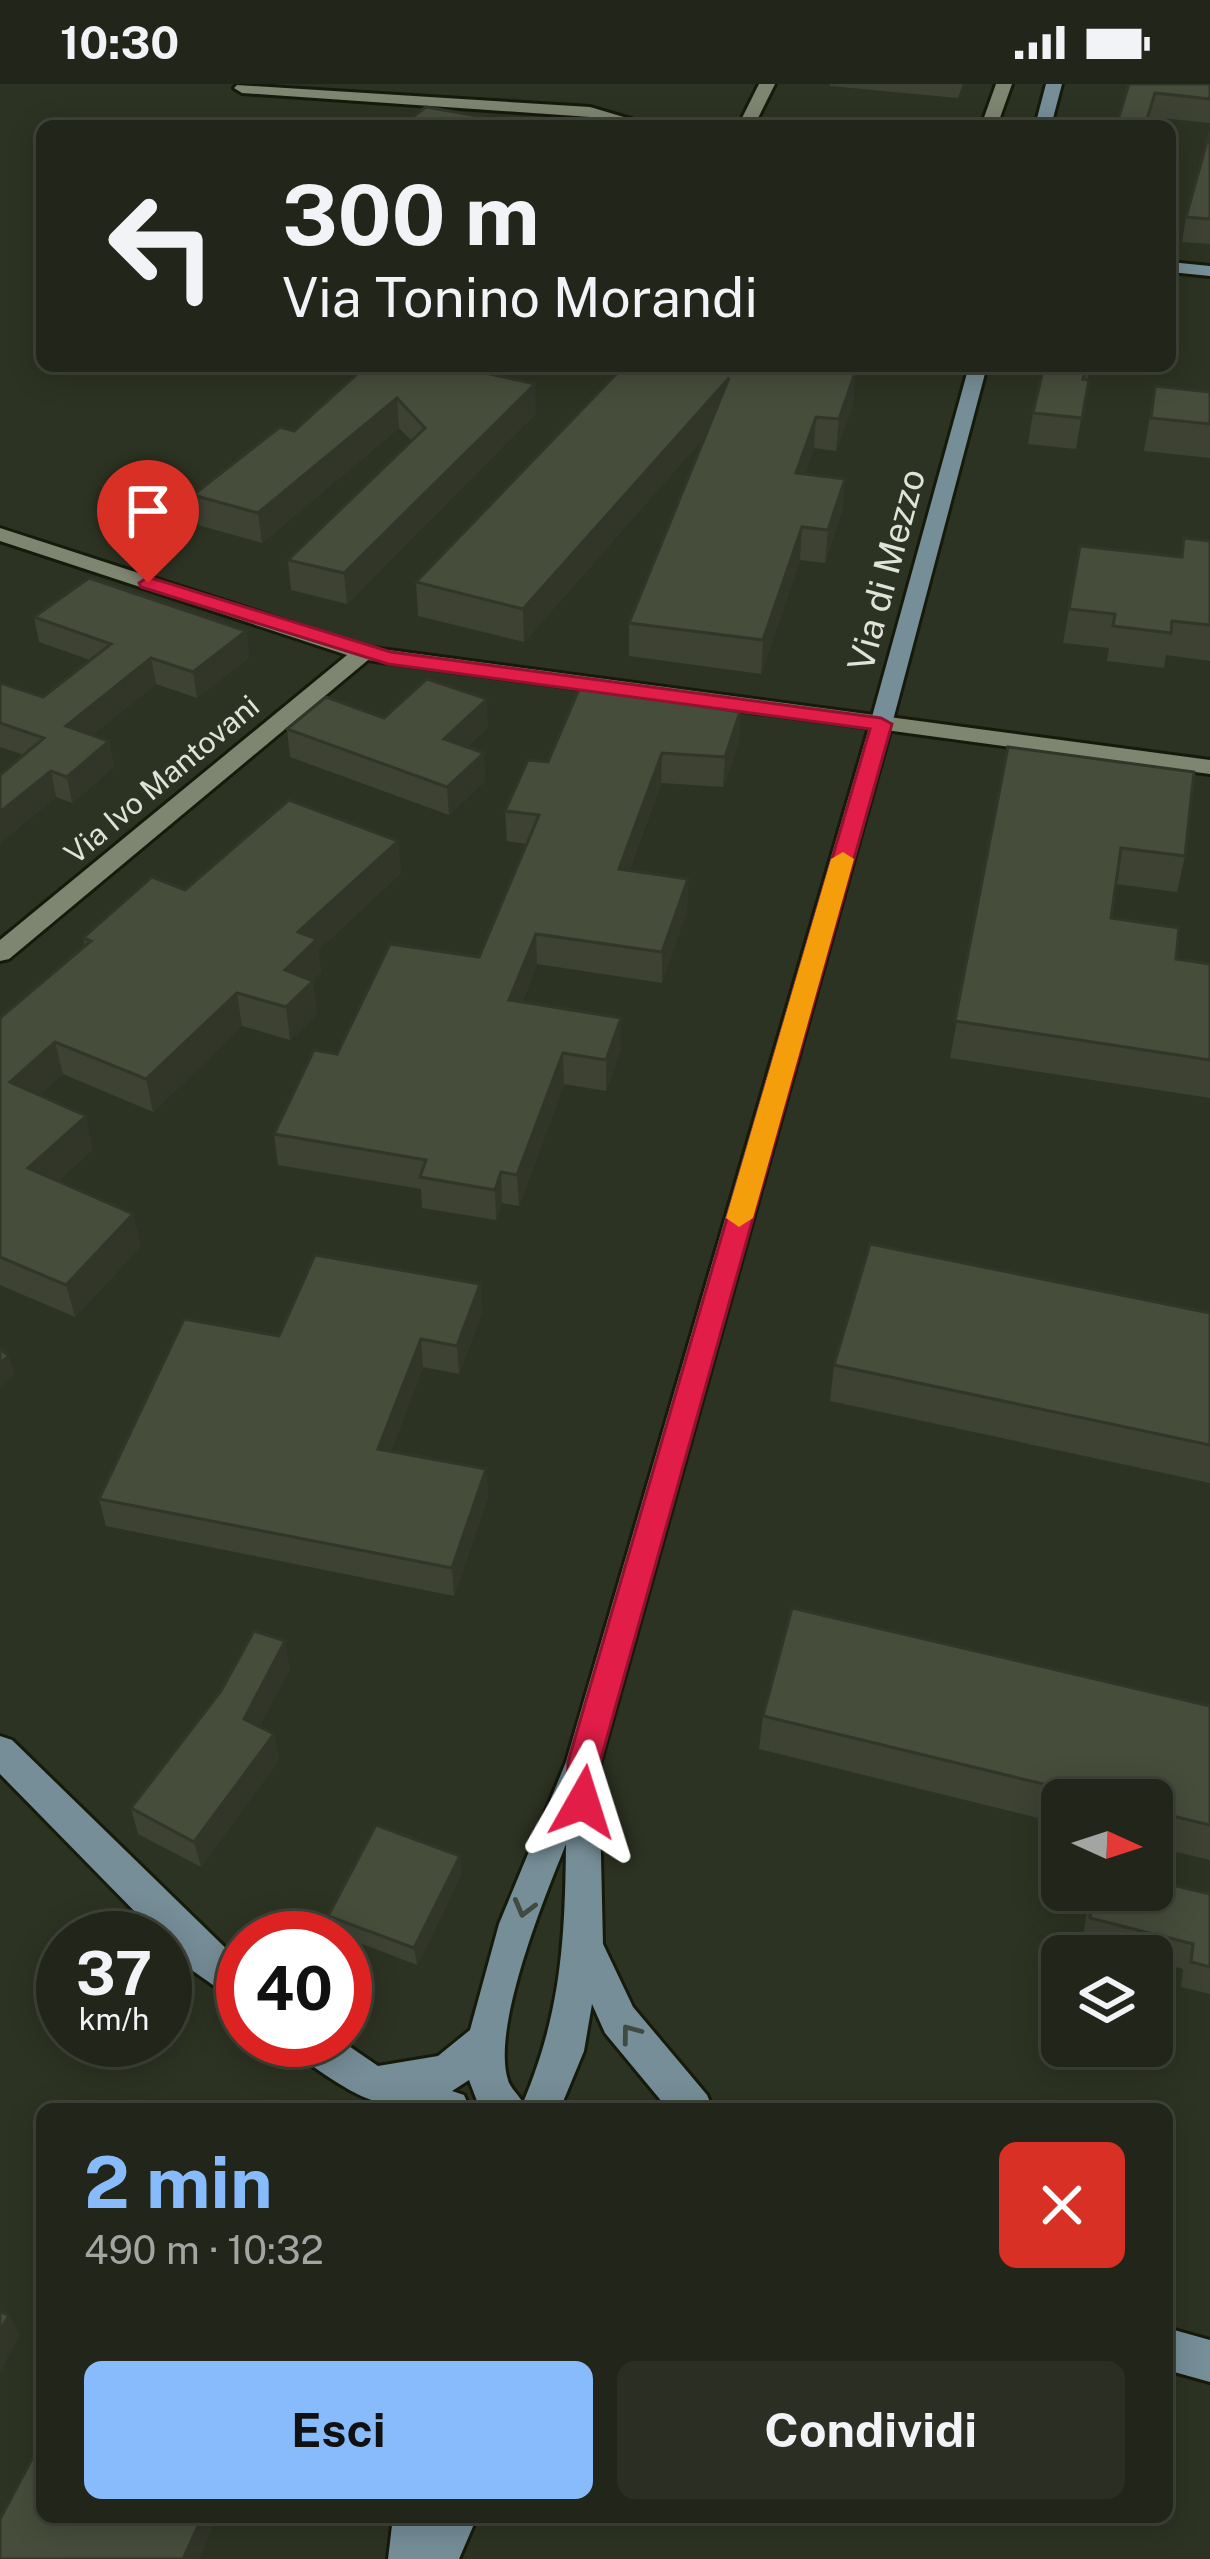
<!DOCTYPE html>
<html lang="it">
<head>
<meta charset="utf-8">
<style>
	:root { --surface:#22261a; --page:#2a2e23; --text:#f1f3f6; --muted:#a2a5a2; --line:#3f4339; --accent:#87bbfb }
	body { margin:0; font-family:"Public Sans",sans-serif; background:var(--page); color:var(--text); height:100vh; display:flex; flex-direction:column; font-size:45px; white-space:nowrap }
	* { box-sizing:border-box; margin:0 }
	p { font-size:39px; color:var(--muted) }
	.icon { flex:none; width:66px; height:66px; fill:none; stroke:currentColor; stroke-width:2; stroke-linecap:round; stroke-linejoin:round }
	.map { position:relative; flex:1; overflow:hidden }
	.drawer { position:absolute; left:36px; top:2019px; width:1137px; height:420px; display:flex; flex-direction:column; background:var(--surface); border-radius:18px; box-shadow:0 6px 30px #0003,0 0 0 3px var(--line) }
	.drawer>* { flex:none }
	.top-card { position:absolute; left:36px; top:36px; width:1140px; height:252px; border-radius:18px; box-shadow:0 6px 30px #0003,0 0 0 3px var(--line); background:#22261a; color:var(--text); overflow:hidden }
	.needle { width:78px; rotate:93deg }
	.buttons { position:absolute; left:1041px; top:1695px; display:grid; gap:24px }
	.buttons a { display:grid; place-items:center; width:132px; height:132px; border-radius:18px; background:var(--surface); box-shadow:0 6px 30px #0003,0 0 0 3px var(--line); font-size:60px }
	.speed { position:absolute; left:36px; top:1827px; display:flex; gap:24px; font-size:60px; font-weight:700; text-align:center }
	.speed>* { display:grid; place-content:center; width:156px; height:156px; border-radius:50%; background:var(--surface); box-shadow:0 6px 30px #0003,0 0 0 3px var(--line); line-height:1 }
	.speed small { font-size:30px; font-weight:400 }
	.speed .limit { border:18px solid #d22; background:#fff; color:#111 }
	.pin { position:absolute; display:grid; place-items:center; width:102px; height:102px; color:#fff; margin:-123px -51px; border-radius:50% 50% 50% 0; rotate:-45deg; box-shadow:0 0 12px #0007 }
	.pin .icon { rotate:45deg }
	.me { position:absolute; width:132px; margin:-66px; rotate:6deg; stroke-linejoin:round; filter:drop-shadow(0 0 9px #0008) }
	.turn { display:flex; align-items:center; gap:42px; height:252px; padding:0 48px; font-size:54px }
	.turn .icon { width:156px; height:156px; stroke-width:2.5 }
	.turn b { display:block; font-size:84px; line-height:102px }
	.round { display:grid; place-items:center; flex:none; width:126px; height:126px; border-radius:18px; background:var(--page) }
	.summary { display:flex; align-items:center; justify-content:space-between; height:204px; padding:0 48px }
	h1 { font-size:72px; font-weight:700; line-height:90px; color:var(--accent) }
	.button { display:flex; gap:24px; margin-top:auto; padding:24px 48px }
	.button a { flex:1; height:138px; border-radius:18px; background:var(--accent); color:#111; font-size:48px; font-weight:700; line-height:138px; text-align:center }
	.button a+a { background:var(--page); color:var(--text) }
	.status { display:flex; justify-content:space-between; align-items:center; height:84px; padding:0 60px; background:var(--surface); direction:ltr }
	.status svg { height:33px; fill:currentColor }
	.map>svg:first-child { display:block }
	.lines { fill:none; stroke-linecap:round; stroke-linejoin:round }
	.street-casing { stroke:#151a0b; stroke-width:6 }
	.secondary-casing { stroke:#151a0b; stroke-width:6 }
	.street { fill:#7e8571; fill-rule:evenodd }
	.secondary { fill:#768e98; fill-rule:evenodd }
	.wall { fill:#3d4233 }
	.shaded-wall { fill:#323629 }
	.building { fill:#474d3b; stroke:#323629; stroke-width:3 }
	.oneway { stroke:#3f4a40 }
	.route { fill:#e11d48; stroke:#92132f; stroke-width:3 }
	.slow { fill:#f59e0b }
	.labels { text-anchor:middle; stroke-width:12; stroke-linejoin:round; paint-order:stroke }
	.far-street-label { font-size:30px; fill:#dfe3d9; stroke:#2d3322 }
	.street-label { font-size:36px; fill:#dfe3d9; stroke:#2d3322 }
</style>
</head>
<body>
<div class="status"><b>10:30</b><svg viewBox="0 0 49 12"><path d="M0 12V9h3v3zM5 12V6h3v6zM10 12V3h3v9zM15 12V0h3v12zM26 1h20v11H26zM47 4h2v5h-2z"/></svg></div>
<div class="map">
<svg width="1210" height="2475" viewBox="0 0 1210 2475">
	<rect width="100%" height="100%" fill="#2d3322"/>
	<g class="lines">
		<defs>
			<g id="street">
				<path d="M759,0H775L754,42H738Z"/>
				<path d="M996,0H1012L997,42H981Z"/>
				<path d="M237,1L590,23L654,42H627L590,33L242,9L234,4Z"/>
				<path d="M0,444L366,563L1210,676V690L368,576L9,875L0,877V856L347,571L0,457Z"/>
			</g>
			<g id="secondary">
				<path d="M1046,0H1062L1051,42H1035Z"/>
				<path d="M1170,178L1210,182V192L1170,188Z"/>
				<path d="M969,282H987L892,640L599,1684L603,1860L633,1923L707,2011L713,2025H668L605,1949L592,1920L584,1967L560,2025H480L469,1996L452,2007L464,2011L470,2025C376,2025 370,2023 294,1969L289,1956H340L378,1982L438,1972L470,1946L499,1840L566,1678L870,640ZM566,1760C565,1857 561,1929 523,2019C519,2011 510,2004 508,1996C491,1943 545,1812 566,1760Z"/>
				<path d="M0,1652L12,1656L243,1881V1922L193,1887L0,1690Z"/>
				<path d="M1167,2244L1210,2256V2298L1167,2286Z"/>
				<path d="M393,2433H477L459,2475H388Z"/>
			</g>
		</defs>
		<use href="#street" class="street-casing"/>
		<use href="#secondary" class="secondary-casing"/>
		<use href="#street" class="street"/>
		<use href="#secondary" class="secondary"/>
	</g>
	<g class="wall">
		<path d="M830,0H963L958,14L830,2Z"/>
		<path d="M1129,0H1210V39L1151,33L1148,42H1116Z"/>
		<path d="M1210,47V160L1182,158L1186,133Z"/>
		<path d="M366,282L536,329L347,520L291,506L288,476L412,357L399,344L262,459L198,441L193,411L294,347Z"/>
		<path d="M624,282L855,289L853,320L836,367L814,364L805,390L845,395L842,427L825,479L800,476L761,590L629,572V539L706,351L524,558L418,532L416,498Z"/>
		<path d="M1044,282H1090L1076,365L1028,360L1033,329Z"/>
		<path d="M1155,302L1210,308V374L1144,367Z"/>
		<path d="M1184,454L1210,457V577L1166,571L1164,584L1107,577L1109,564L1063,559L1080,462L1180,473Z"/>
		<path d="M34,533L246,547L249,573L197,614L156,600L92,651L109,657L114,683L72,719L56,713L0,759V691L24,671L0,663V599L43,613L90,576L39,558Z"/>
		<path d="M740,628L739,658L723,703L661,699L629,787L688,795L687,826L662,899L537,880L522,918L621,934V965L606,1007L564,1000L519,1122L502,1119L496,1136L422,1124L421,1105L278,1081L274,1050L337,970L479,873L527,760L507,757L505,727L548,678Z"/>
		<path d="M384,634L488,643L467,663L484,669L485,697L449,731L290,673L287,645Z"/>
		<path d="M1008,663L1185,772L1177,808L1116,800L1111,834L1176,875L1210,880V1014L950,974Z"/>
		<path d="M398,757L401,789L318,866L321,888L312,896L317,929L290,956L242,942L153,1028L63,990L39,1011L93,1065L58,1097L133,1130L140,1163L75,1233L0,1201V934L85,863L83,854L185,806Z"/>
		<path d="M480,1200L482,1229L459,1290L423,1283L391,1367L486,1385L488,1413L454,1512L106,1442L99,1415L279,1252Z"/>
		<path d="M1210,1229V1399L830,1317L834,1281Z"/>
		<path d="M290,1584L259,1643L274,1650L279,1676L201,1783L138,1750L131,1724Z"/>
		<path d="M1210,1622V1776L1152,1762V1716H1062V1740L759,1665L763,1632Z"/>
		<path d="M460,1772L462,1789L417,1881L331,1848L328,1832Z"/>
		<path d="M1090,1806H1152L1210,1810V1910L1181,1903L1183,1885L1152,1877V1872H1134L1082,1859Z"/>
	</g>
	<g class="shaded-wall">
		<path d="M855,289L853,320L836,367L839,335Z"/>
		<path d="M729,294L728,326L524,558L523,525Z"/>
		<path d="M535,300L536,329L347,520L344,489Z"/>
		<path d="M397,314L399,344L262,459L258,429Z"/>
		<path d="M816,333L814,364L794,422L796,389Z"/>
		<path d="M845,395L842,427L825,479L828,446Z"/>
		<path d="M802,443L800,476L761,590L763,556Z"/>
		<path d="M246,547L249,573L197,614L193,588Z"/>
		<path d="M151,574L156,600L71,668L66,642Z"/>
		<path d="M487,615L488,643L446,683L444,655Z"/>
		<path d="M740,628L739,658L723,703L725,673Z"/>
		<path d="M109,657L114,683L72,719L67,693Z"/>
		<path d="M484,669L485,697L449,731L447,703Z"/>
		<path d="M662,669L661,699L618,816L619,785Z"/>
		<path d="M51,687L56,713L0,759V728Z"/>
		<path d="M398,757L401,789L318,866L321,888L289,918L285,886L298,848Z"/>
		<path d="M688,795L687,826L662,899V868Z"/>
		<path d="M536,850L537,880L510,947L509,916Z"/>
		<path d="M313,897L317,929L290,956L286,923Z"/>
		<path d="M237,909L242,942L153,1028L146,995Z"/>
		<path d="M621,934V965L606,1007V976Z"/>
		<path d="M55,958L63,990L18,1031L10,998Z"/>
		<path d="M563,969L564,1000L519,1122L517,1091Z"/>
		<path d="M86,1032L93,1065L37,1116L28,1084Z"/>
		<path d="M501,1088L502,1119L496,1136L495,1106Z"/>
		<path d="M133,1130L140,1163L75,1233L66,1201Z"/>
		<path d="M480,1200L482,1229L459,1290L457,1262Z"/>
		<path d="M421,1255L423,1283L381,1393L378,1365Z"/>
		<path d="M9,1272L15,1291L0,1303V1279Z"/>
		<path d="M486,1385L488,1413L454,1512L452,1484Z"/>
		<path d="M285,1557L290,1584L250,1661L244,1635Z"/>
		<path d="M274,1650L279,1676L201,1783L194,1758Z"/>
		<path d="M460,1772L462,1789L417,1881L414,1864Z"/>
		<path d="M9,2231L20,2251L0,2289V2247Z"/>
		<path d="M202,2433H217L199,2475H183Z"/>
	</g>
	<g class="building">
		<path d="M1129,0H1210V15L1155,9L1145,42H1116Z"/>
		<path d="M426,23L535,42H401Z"/>
		<path d="M667,35L707,42H659Z"/>
		<path d="M1210,47V135L1186,133Z"/>
		<path d="M366,282H454L535,300L344,489L288,476L425,344L397,314L258,429L193,411L280,343L294,347Z"/>
		<path d="M624,282H792L855,289L839,335L816,333L796,389L845,395L828,446L802,443L763,556L629,539L729,294L523,525L416,498Z"/>
		<path d="M1044,282H1087L1083,295L1089,296L1082,334L1033,329Z"/>
		<path d="M1155,302L1210,308V340L1151,334Z"/>
		<path d="M1184,454L1210,457V541L1172,537L1171,549L1113,542L1115,530L1069,525L1080,462L1182,473Z"/>
		<path d="M89,494L246,547L193,588L151,574L66,642L109,657L67,693L51,687L0,728V691L44,654L0,639V599L43,613L111,560L34,533Z"/>
		<path d="M427,595L487,615L444,655L484,669L447,703L287,645L326,613L384,634Z"/>
		<path d="M580,603L740,628L725,673L662,669L619,785L688,795L662,868L536,850L509,916L621,934L606,976L563,969L517,1091L501,1088L495,1106L420,1093L426,1076L274,1050L314,966L337,970L390,860L479,873L539,731L505,727L528,676L548,678Z"/>
		<path d="M1008,663L1194,688L1185,772L1121,764L1111,834L1179,844L1176,875L1210,880V976L955,937Z"/>
		<path d="M289,716L398,757L298,848L317,855L285,886L313,897L286,923L237,909L146,995L55,958L10,998L86,1032L28,1084L133,1130L66,1201L0,1173V934L91,857L83,854L152,793L185,806Z"/>
		<path d="M870,1160L1210,1229V1361L834,1281Z"/>
		<path d="M315,1171L480,1200L457,1262L421,1255L378,1365L486,1385L452,1484L99,1415L184,1235L279,1252Z"/>
		<path d="M0,1265L9,1272L0,1279Z"/>
		<path d="M792,1524L1210,1622V1741L1152,1727V1716H1109L763,1632Z"/>
		<path d="M254,1547L285,1557L244,1635L274,1650L194,1758L131,1724L221,1607Z"/>
		<path d="M376,1741L460,1772L414,1864L328,1832Z"/>
		<path d="M1152,1796L1210,1810V1883L1191,1878L1193,1860L1090,1834L1094,1806H1152Z"/>
		<path d="M0,2228L9,2231L0,2247Z"/>
		<path d="M42,2356V2433H202L183,2475H0V2435Z"/>
	</g>
	<defs><path id="oneway-chevron" d="M-2-3.5L2.5 0L-2 3.5" fill="none" stroke-width="1.6" stroke-linecap="round" stroke-linejoin="round" transform="scale(3)"/></defs>
	<g class="oneway">
		<use href="#oneway-chevron" transform="translate(524 1824) rotate(105)"/>
		<use href="#oneway-chevron" transform="translate(630 1949) rotate(-127)"/>
	</g>
	<path class="route" d="M148,493L391,568L881,634L892,640L600,1678L599,1718L595,1729L583,1733L572,1729L567,1718L568,1678L870,645L388,580L141,503L139,499Z"/>
	<path class="slow" d="M843,768L854,775L753,1134L739,1143L726,1134L831,775Z"/>
	<g class="labels">
		<g class="far-street-label">
			<text transform="translate(162 696) rotate(-40)" y="10">Via Ivo Mantovani</text>
		</g>
		<g class="street-label">
			<text transform="translate(886 486) rotate(-75)" y="13">Via di Mezzo</text>
		</g>
	</g>
</svg>
<div class="buttons">
<a><svg class="needle" viewBox="-14 -14 28 28"><path d="M0-13l5 13h-10z" fill="#e53935"/><path d="M0 13l5-13h-10z" fill="#a2a5a2"/></svg></a>
<a><svg class="icon" aria-label="layers" viewBox="0 0 24 24"><path d="M12 4l9 5-9 5-9-5zM3 14l9 5 9-5"/></svg></a>
</div>
<div class="speed"><div>37<small>km/h</small></div><div class="limit">40</div></div>
<div class="pin" style="left:148px;top:499px;background:#d93025"><svg class="icon" aria-label="arrive" viewBox="0 0 24 24"><path d="M6 21V4h12l-3 4 3 4H6"/></svg></div>
<svg class="me" style="left:583px;top:1718px" viewBox="-20 -20 40 40"><path d="M0-17L14 15 0 8-14 15z" fill="#e11d48" stroke="#fff" stroke-width="4"/></svg>
<div class="top-card">
<div class="turn"><svg class="icon" aria-label="left" viewBox="0 0 24 24"><path d="M17 20v-9H6M10 6l-5 5 5 5"/></svg><div><b>300 m</b>Via Tonino Morandi</div></div>
</div>
<section class="drawer">
<div class="summary"><div><h1>2 min</h1><p>490 m · 10:32</p></div><a class="round" style="background:#d93025;color:#fff"><svg class="icon" aria-label="close" viewBox="0 0 24 24"><path d="M6 6l12 12M18 6L6 18"/></svg></a></div>
<div class="button"><a>Esci</a><a>Condividi</a></div>
</section>
</div>
</body>
</html>
